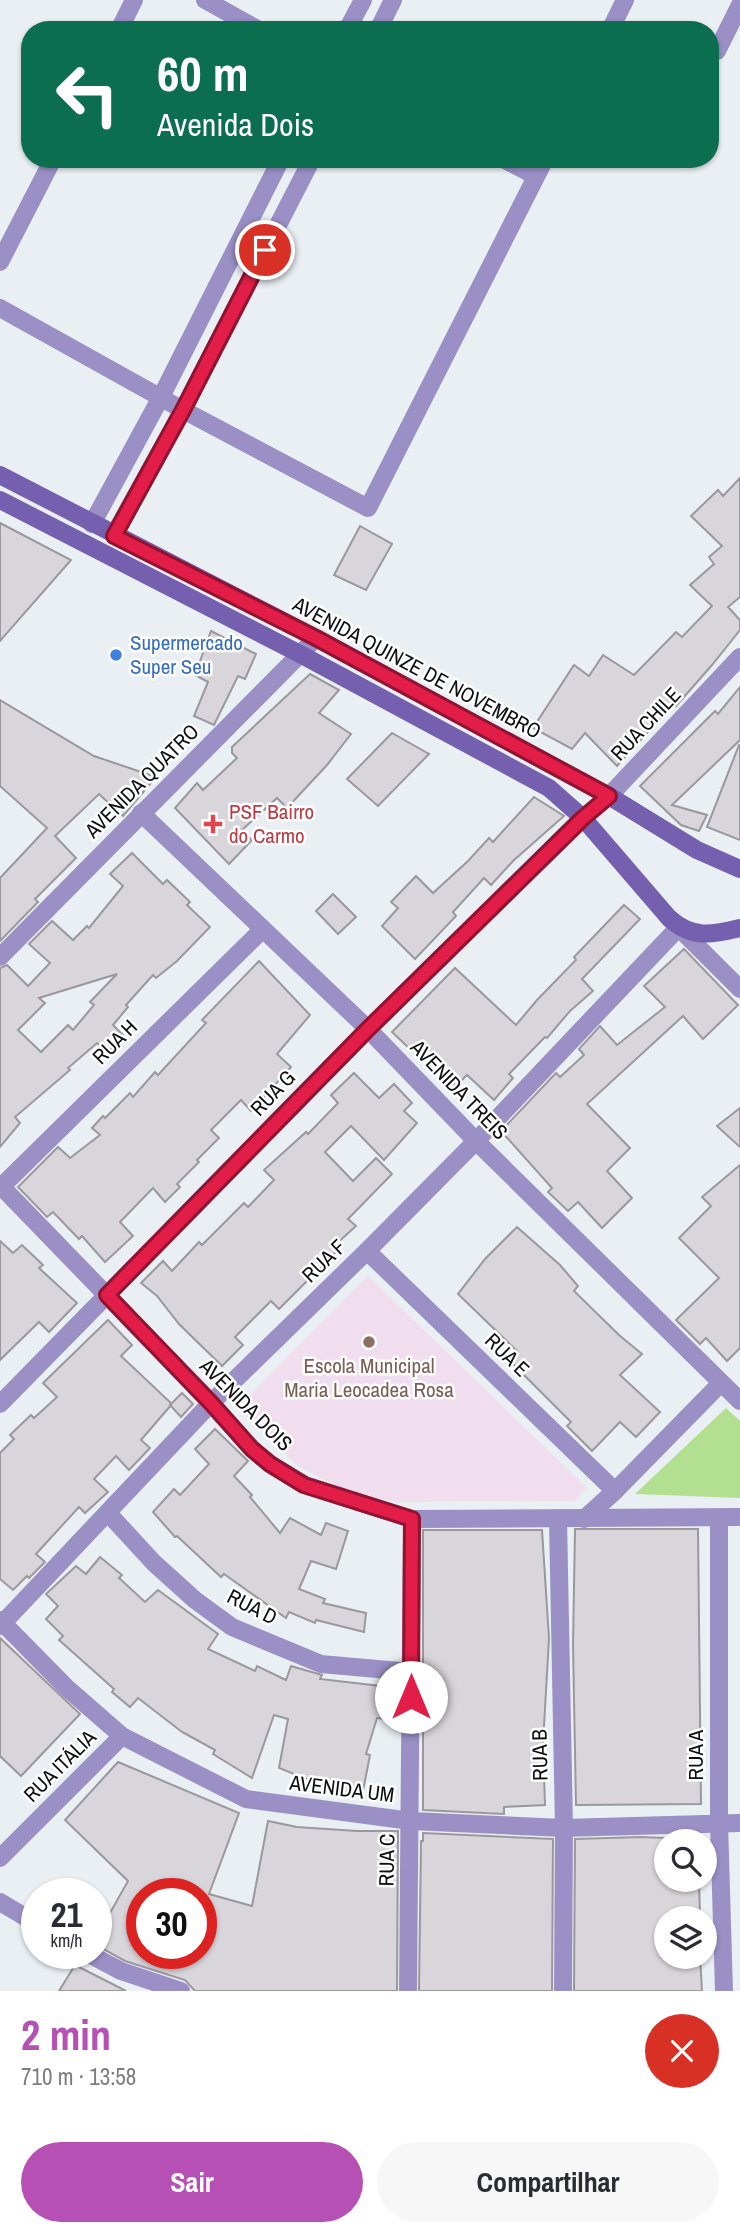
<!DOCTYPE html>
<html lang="pt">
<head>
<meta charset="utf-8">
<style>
	:root { --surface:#fff; --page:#f7f7f7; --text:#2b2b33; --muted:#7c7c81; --accent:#b750b5 }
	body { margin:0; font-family:"Archivo Narrow",sans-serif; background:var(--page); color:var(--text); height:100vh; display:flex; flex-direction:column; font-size:26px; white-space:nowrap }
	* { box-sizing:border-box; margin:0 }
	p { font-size:23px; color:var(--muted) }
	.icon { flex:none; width:38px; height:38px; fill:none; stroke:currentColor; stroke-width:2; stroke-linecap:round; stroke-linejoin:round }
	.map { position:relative; height:1991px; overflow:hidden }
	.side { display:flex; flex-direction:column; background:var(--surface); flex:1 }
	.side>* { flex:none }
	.banner { position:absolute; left:21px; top:21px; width:698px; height:147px; border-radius:28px; box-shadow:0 2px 5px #0004; background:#0b6e4f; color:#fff; overflow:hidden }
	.controls { position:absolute; left:654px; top:1829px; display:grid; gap:14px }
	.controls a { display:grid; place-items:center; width:63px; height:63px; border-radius:50%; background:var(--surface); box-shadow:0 2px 5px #0004; font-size:35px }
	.speed { position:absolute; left:21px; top:1878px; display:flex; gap:14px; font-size:35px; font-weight:700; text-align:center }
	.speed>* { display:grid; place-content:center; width:91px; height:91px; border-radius:50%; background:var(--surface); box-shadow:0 2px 5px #0004; line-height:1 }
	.speed small { font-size:18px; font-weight:400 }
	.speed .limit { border:10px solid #d22; background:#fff; color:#111 }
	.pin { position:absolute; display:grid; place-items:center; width:60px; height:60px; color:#fff; margin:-30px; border:4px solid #fff; border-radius:50%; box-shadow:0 2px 7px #0007 }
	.me { position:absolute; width:77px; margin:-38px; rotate:0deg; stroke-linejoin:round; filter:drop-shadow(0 0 5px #0008) }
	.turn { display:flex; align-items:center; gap:24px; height:147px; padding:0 21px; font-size:32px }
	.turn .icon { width:91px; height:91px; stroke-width:2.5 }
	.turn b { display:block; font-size:49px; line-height:60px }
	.round { display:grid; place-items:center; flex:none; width:74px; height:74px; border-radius:37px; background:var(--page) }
	.summary { display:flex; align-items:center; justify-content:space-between; height:119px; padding:0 21px }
	h1 { font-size:42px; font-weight:700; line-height:52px; color:var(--accent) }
	.button { display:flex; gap:14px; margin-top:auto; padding:14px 21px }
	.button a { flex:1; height:80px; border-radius:42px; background:var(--accent); color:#fff; font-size:28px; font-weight:700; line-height:80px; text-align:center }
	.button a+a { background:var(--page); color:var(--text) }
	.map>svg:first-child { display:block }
	.education { fill:#f0deee }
	.green { fill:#b3e090 }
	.building { fill:#d8d5db; stroke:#9a989d; stroke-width:2; fill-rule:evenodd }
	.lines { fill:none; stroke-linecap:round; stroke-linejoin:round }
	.minor { stroke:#9b90c6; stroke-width:18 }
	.tertiary { stroke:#9b90c6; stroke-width:18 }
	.secondary { stroke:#7560b0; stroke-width:18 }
	.route-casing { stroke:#92132f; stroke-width:18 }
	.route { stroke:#e11d48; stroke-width:12 }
	.shop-dot { fill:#3f7fe0; stroke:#fff; stroke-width:2.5 }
	.health-dot { fill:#e0444e; stroke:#fff; stroke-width:2.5 }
	.education-dot { fill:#8d6e63; stroke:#fff; stroke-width:2.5 }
	.labels { text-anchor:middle; stroke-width:5; stroke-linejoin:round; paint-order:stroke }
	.shop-label { font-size:21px; fill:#366cbe; stroke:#fff; text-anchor:start }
	.street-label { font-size:21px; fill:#0c0e0f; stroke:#fff }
	.health-label { font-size:21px; fill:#be3a42; stroke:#fff; text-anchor:start }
	.education-label { font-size:21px; fill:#785e54; stroke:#fff }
</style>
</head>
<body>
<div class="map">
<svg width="740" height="1991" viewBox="0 0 740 1991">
	<rect width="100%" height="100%" fill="#eaeff3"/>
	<path class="education" d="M368,1276L587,1488L574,1501L396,1502L347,1492L298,1466L237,1408Z"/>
	<path class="green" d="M726,1408L740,1421V1498L635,1494Z"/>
	<g class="building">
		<path d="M740,478V597L728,607L740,620V630L712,665L676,706L674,703L617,766L585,733L572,749L533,728L574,665L589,676L603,655L634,675L676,632L682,637L712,606L690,585L714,564L709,557L722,546L691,516L718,490L723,496Z"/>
		<path d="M0,523L71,560L0,641Z"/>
		<path d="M360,526L392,544L366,590L334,575Z"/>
		<path d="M211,631L256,654L245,679L238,676L214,725L194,716L208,682L195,675Z"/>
		<path d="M310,674L339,690L319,713L351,734L327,765L287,808L277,798L242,830L252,840L229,864L175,808L197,783L203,790L237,758L232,753V747Z"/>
		<path d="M740,687V740L672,805L707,815L699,831L681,825L640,786L715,711L718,714Z"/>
		<path d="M0,700L94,756L156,777L123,816L99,794L55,836L76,858L35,899L38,902L0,941V878L47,828L0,786Z"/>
		<path d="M392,733L429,754L378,806L347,779Z"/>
		<path d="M739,745H740V840L707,827Z"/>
		<path d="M534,797L564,816L513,861L491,885L484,878L453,912L456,916L415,959L382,926L398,908L391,902L416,876L433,893L468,861L489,838L493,842Z"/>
		<path d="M132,853L163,884L167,880L190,902L187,905L210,927L177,961L156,978L153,975L126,1005L128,1007L113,1025L123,1035L107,1053L97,1043L68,1068L70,1070L15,1117L20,1123L0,1147V968L7,965L28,986L50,963L29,944L52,921L73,940L87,926L89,928L123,886L110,874ZM117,974L90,1002L94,1005L73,1030L68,1025L41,1052L18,1030L45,1003L39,998Z"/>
		<path d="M333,894L356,917L338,934L316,911Z"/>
		<path d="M624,905L640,919L582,979L593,991L570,1011L547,1038L545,1037L509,1074L513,1078L494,1100L467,1075L456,1086L436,1066L435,1068L413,1046L410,1049L392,1032L455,968L516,1025L537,1000L576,960L574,957Z"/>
		<path d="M684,949L738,1005L703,1039L683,1016L587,1104L630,1148L607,1171L632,1198L602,1228L578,1202L568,1211L548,1192L552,1188L501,1131L556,1073L560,1077L584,1055L579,1049L600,1026L617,1045L665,1007L644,986Z"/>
		<path d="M259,961L310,1015L277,1054L291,1067L251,1111L241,1100L211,1130L219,1138L197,1160L199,1162L177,1184L180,1187L165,1202L153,1188L120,1222L133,1236L105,1262L82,1236L79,1239L53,1212L47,1217L18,1187L58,1147L70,1158L100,1135L92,1128L103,1116L105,1118L130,1093L133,1097L155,1072L158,1075L206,1023L202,1020Z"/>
		<path d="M354,1073L379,1098L394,1084L412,1103L404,1111L417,1123L384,1160L351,1126L325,1152L353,1181L376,1158L392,1174L348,1219L356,1226L334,1246L338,1250L279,1309L271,1301L235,1337L243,1345L222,1366L179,1324L157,1296L141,1283L163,1261L172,1271L199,1242L202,1245L244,1203L248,1207L274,1180L264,1170L306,1132L308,1134L338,1103L331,1095Z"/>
		<path d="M740,1108V1147L717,1126Z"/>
		<path d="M740,1165V1348L727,1361L706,1338L700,1344L676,1320L719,1278L679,1238L711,1206L702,1197Z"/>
		<path d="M517,1227L560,1265L578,1286L574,1291L619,1335L642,1354L620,1375L660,1412L636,1437L620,1422L592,1451L567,1426L571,1422L509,1360L517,1351L458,1294L485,1259Z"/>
		<path d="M0,1241L13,1253L22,1245L43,1265L39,1268L77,1303L49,1332L39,1322L0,1360Z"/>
		<path d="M108,1320L132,1345L121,1356L172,1404L141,1440L150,1448L129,1470L116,1456L94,1479L108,1492L85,1513L79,1507L36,1554L45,1562L29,1578L27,1576L13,1590L0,1579V1453L14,1439L10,1435L31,1415L34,1418L57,1397L43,1383Z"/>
		<path d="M182,1393L193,1404L181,1417L170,1405Z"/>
		<path d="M215,1429L248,1461L234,1476L252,1495L250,1497L280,1533L290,1518L321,1535L326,1523L348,1531L336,1569L311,1561L299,1589L325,1599L323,1603L366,1613L364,1632L316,1620L315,1623L289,1612L286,1618L224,1574L221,1577L177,1536L175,1537L153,1512L174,1489L180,1495L209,1464L195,1449Z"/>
		<path d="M575,1529H698L701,1804L576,1805L573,1645Z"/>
		<path d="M423,1530H542L549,1638L543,1744L545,1805L504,1807V1814L423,1810Z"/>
		<path d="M100,1557L122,1575L119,1578L145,1602L158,1590L218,1634L208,1649L255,1671L257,1666L286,1680L291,1666L322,1675L320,1679L389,1687L392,1720L377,1718L366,1754L370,1755L362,1796L321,1785L279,1768L288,1719L274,1715L252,1778L213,1754L215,1750L182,1732L138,1698L130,1707L112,1692L114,1689L59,1640L63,1636L46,1619L58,1606L46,1594L76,1566L86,1574Z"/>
		<path d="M0,1638L80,1714L21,1776L0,1756Z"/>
		<path d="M118,1762L239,1813L209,1894L252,1906L268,1821L297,1827L357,1831H398L397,1991H195L185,1980L125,1961L96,1945V1938L128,1881L65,1820ZM142,1894H201V1953H142Z"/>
		<path d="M423,1833L553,1839L552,1991H419L421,1841H423Z"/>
		<path d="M640,1837L667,1838V1880H699L700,1918H667V1956H700L702,1991H574L575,1839Z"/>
		<path d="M75,1965L126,1991H59Z"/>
	</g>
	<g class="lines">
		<g class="minor">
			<path d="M205,0L259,30"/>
			<path d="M119,30L134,0"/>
			<path d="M347,30L363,0"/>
			<path d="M378,30L393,0"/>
			<path d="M610,30L625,0"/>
			<path d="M717,51L740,5"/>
			<path d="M503,159L536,176"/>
			<path d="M0,262L53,159"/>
			<path d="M0,308L183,410L368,508L545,159"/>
			<path d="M92,524L161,397L281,159"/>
			<path d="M114,535L183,410L312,159"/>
			<path d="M141,813L368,1029L476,1141L740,1401"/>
			<path d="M0,957L316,638"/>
			<path d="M0,1185L211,1403L252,1449L270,1464L305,1485L412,1519L740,1517"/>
			<path d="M0,1188L263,929"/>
			<path d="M367,1251L615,1491"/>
			<path d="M0,1404L368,1029L583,818L609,796L740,657"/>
			<path d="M108,1513L154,1563L195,1600L232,1627L321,1664L411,1672"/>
			<path d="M719,1518V1823L724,1991"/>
			<path d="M558,1519L564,1828L563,1991"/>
			<path d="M584,1519L615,1491L721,1383"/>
			<path d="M0,1620L67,1688L122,1736L246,1799L411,1821L564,1828L740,1823"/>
			<path d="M0,1626L211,1403L367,1251L476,1141L679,927"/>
			<path d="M0,1858L122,1736"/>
			<path d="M0,1902L37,1924"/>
			<path d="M87,1953L121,1971L181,1991"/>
			<path d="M408,1991L412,1519"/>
		</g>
		<path class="tertiary" d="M680,929L740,989"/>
		<g class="secondary">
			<path d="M0,475L316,638L609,796L697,850L740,869"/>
			<path d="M0,500L300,654L549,788L583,818L669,918C692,939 712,935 740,928"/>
		</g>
	</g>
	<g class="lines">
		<defs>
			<path id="route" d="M265,250L183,410L114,536L316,638L609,796L583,818L368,1029L107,1295L211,1403L252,1449L270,1464L304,1485L412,1519L411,1697"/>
		</defs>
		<use href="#route" class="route-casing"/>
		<use href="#route" class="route"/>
	</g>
	<circle class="shop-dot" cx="116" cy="655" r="7"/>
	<path class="health-dot" d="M209.5 813.5h7v7h7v7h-7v7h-7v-7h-7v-7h7z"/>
	<circle class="education-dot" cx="369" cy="1342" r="7"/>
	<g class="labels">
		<g class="shop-label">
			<text x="130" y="650">Supermercado<tspan x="130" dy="24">Super Seu</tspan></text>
		</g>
		<g class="street-label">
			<text transform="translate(417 668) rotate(28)" y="7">AVENIDA QUINZE DE NOVEMBRO</text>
			<text transform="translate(646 724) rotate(-47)" y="7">RUA CHILE</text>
			<text transform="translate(142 781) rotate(-45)" y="7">AVENIDA QUATRO</text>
			<text transform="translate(115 1042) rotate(-45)" y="7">RUA H</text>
			<text transform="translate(459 1090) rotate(46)" y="7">AVENIDA TREIS</text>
			<text transform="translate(273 1093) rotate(-46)" y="7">RUA G</text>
			<text transform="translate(324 1261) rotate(-44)" y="7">RUA F</text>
			<text transform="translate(507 1355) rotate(44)" y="7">RUA E</text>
			<text transform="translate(246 1405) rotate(45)" y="7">AVENIDA DOIS</text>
			<text transform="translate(252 1607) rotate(27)" y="7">RUA D</text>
			<text transform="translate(540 1755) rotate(-91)" y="7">RUA B</text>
			<text transform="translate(696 1755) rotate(-90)" y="7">RUA A</text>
			<text transform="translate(60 1766) rotate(-45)" y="7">RUA ITÁLIA</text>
			<text transform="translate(342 1789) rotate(7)" y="7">AVENIDA UM</text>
			<text transform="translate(387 1860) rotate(-89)" y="7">RUA C</text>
		</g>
		<g class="health-label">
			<text x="229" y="819">PSF Bairro<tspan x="229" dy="24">do Carmo</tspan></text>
		</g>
		<g class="education-label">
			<text x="369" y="1373">Escola Municipal<tspan x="369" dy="24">Maria Leocadea Rosa</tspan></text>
		</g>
	</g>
</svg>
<div class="controls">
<a><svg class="icon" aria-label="search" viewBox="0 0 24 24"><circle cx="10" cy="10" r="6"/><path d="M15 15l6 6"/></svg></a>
<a><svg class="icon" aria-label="layers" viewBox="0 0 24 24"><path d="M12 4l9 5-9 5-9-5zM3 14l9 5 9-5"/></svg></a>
</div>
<div class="speed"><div>21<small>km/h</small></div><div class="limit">30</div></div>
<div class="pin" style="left:265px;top:250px;background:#d93025"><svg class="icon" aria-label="arrive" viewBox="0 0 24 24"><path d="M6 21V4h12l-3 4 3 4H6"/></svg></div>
<svg class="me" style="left:411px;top:1697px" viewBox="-20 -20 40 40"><circle r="19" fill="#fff"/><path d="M0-13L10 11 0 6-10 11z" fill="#e11d48"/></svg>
<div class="banner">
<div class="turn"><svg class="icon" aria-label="left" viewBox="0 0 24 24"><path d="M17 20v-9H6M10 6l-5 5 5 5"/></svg><div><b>60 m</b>Avenida Dois</div></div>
</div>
</div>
<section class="side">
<div class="summary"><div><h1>2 min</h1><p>710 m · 13:58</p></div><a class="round" style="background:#d93025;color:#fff"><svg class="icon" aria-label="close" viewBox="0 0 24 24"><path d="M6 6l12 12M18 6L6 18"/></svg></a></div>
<div class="button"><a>Sair</a><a>Compartilhar</a></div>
</section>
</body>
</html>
